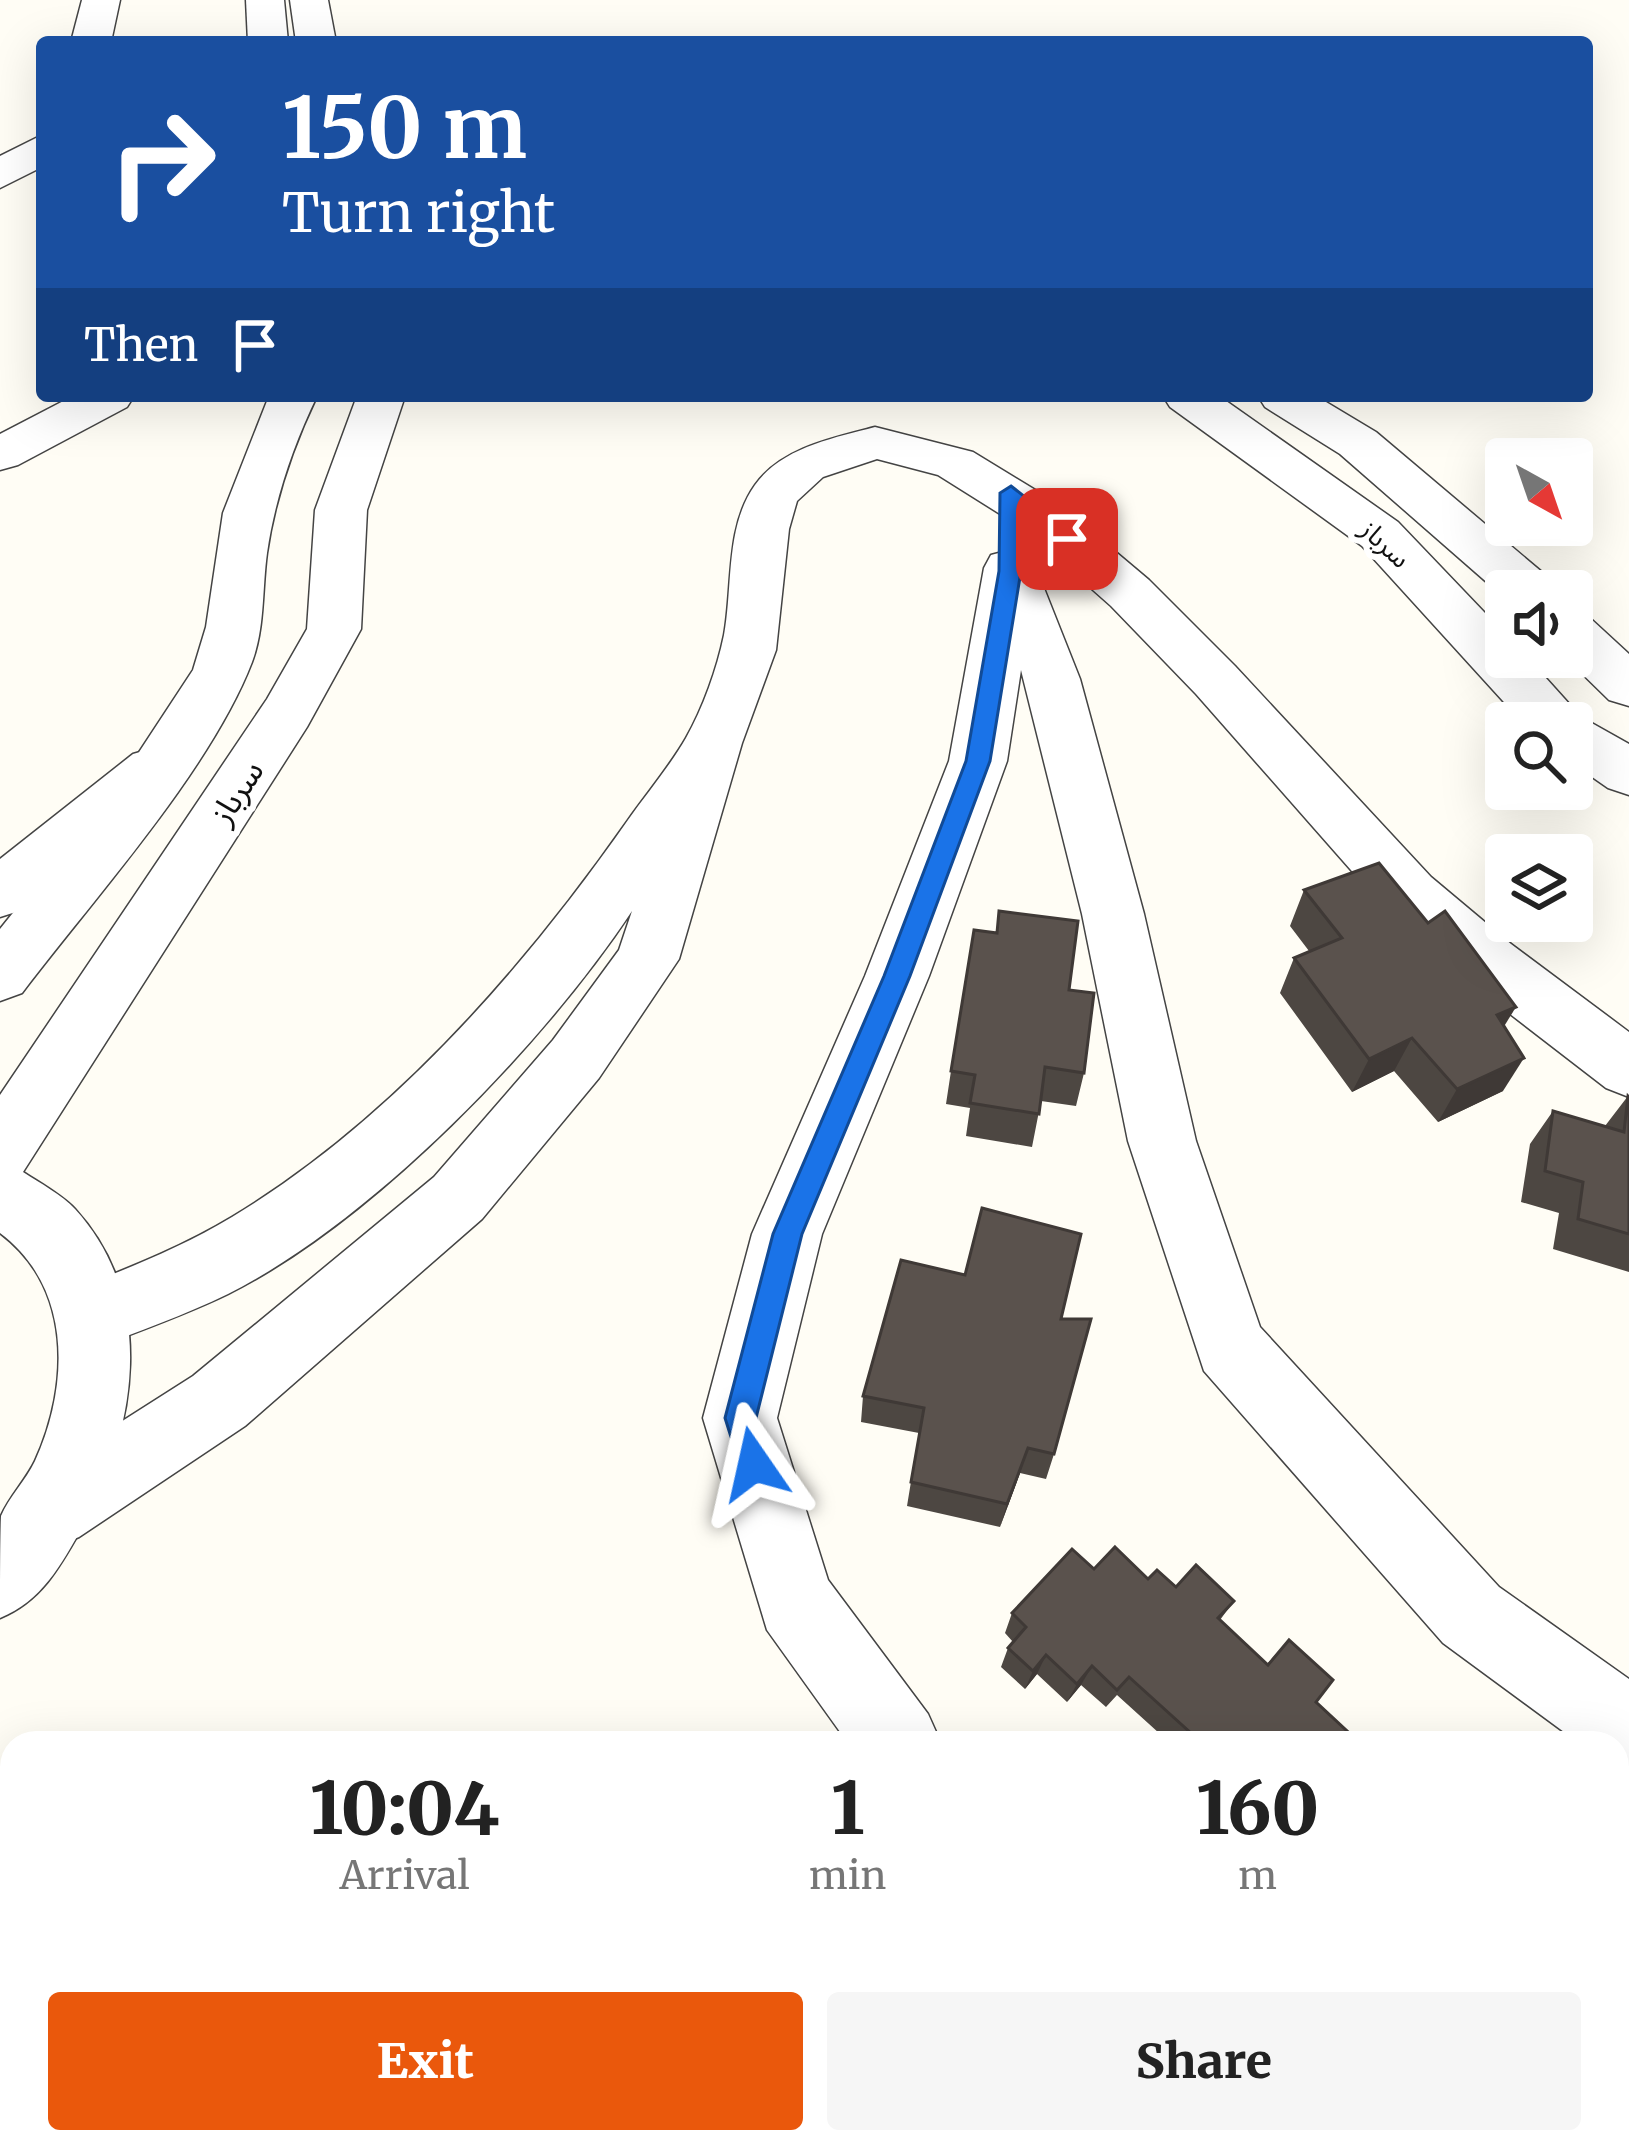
<!DOCTYPE html>
<html lang="en">
<head>
<meta charset="utf-8">
<style>
	:root { --surface:#fff; --page:#f6f6f6; --text:#222; --muted:#767676; --accent:#ea580c }
	body { margin:0; font-family:Merriweather,"Noto Sans Arabic",serif; background:var(--page); color:var(--text); height:100vh; display:flex; flex-direction:column; font-size:45px; white-space:nowrap }
	* { box-sizing:border-box; margin:0 }
	p { font-size:39px; color:var(--muted) }
	.icon { flex:none; width:66px; height:66px; fill:none; stroke:currentColor; stroke-width:2; stroke-linecap:round; stroke-linejoin:round }
	.map { position:relative; flex:1; overflow:hidden }
	.drawer { position:absolute; left:0px; top:1731px; width:1629px; height:423px; display:flex; flex-direction:column; background:var(--surface); border-radius:36px 36px 0 0; box-shadow:0 12px 48px #0002 }
	.drawer>* { flex:none }
	.top-card { position:absolute; left:36px; top:36px; width:1557px; height:366px; border-radius:12px; box-shadow:0 12px 48px #0002; background:#1a4fa0; color:#fff; overflow:hidden }
	.needle { width:78px; rotate:140deg }
	.tools { position:absolute; left:1485px; top:438px; display:grid; gap:24px }
	.tools a { display:grid; place-items:center; width:108px; height:108px; border-radius:12px; background:var(--surface); box-shadow:0 12px 48px #0002; font-size:60px }
	.pin { position:absolute; display:grid; place-items:center; width:102px; height:102px; color:#fff; margin:-51px; border-radius:24px; box-shadow:0 6px 18px #0006 }
	.me { position:absolute; width:132px; margin:-66px; rotate:349deg; stroke-linejoin:round; filter:drop-shadow(0 0 9px #0008) }
	.turn { display:flex; align-items:center; gap:42px; height:252px; padding:0 48px; font-size:54px }
	.turn .icon { width:156px; height:156px; stroke-width:2.5 }
	.turn b { display:block; font-size:84px; line-height:102px }
	.then { display:flex; align-items:center; height:114px; padding:0 48px; background:#0003; gap:24px; font-size:45px }
	.eta { display:flex; justify-content:space-evenly; align-items:center; height:204px; text-align:center }
	.eta b { font-size:72px; font-weight:800; line-height:84px }
	.primary-button { display:flex; gap:24px; margin-top:auto; padding:24px 48px }
	.primary-button a { flex:1; height:138px; border-radius:12px; background:var(--accent); color:#fff; font-size:48px; font-weight:800; line-height:138px; text-align:center }
	.primary-button a+a { background:var(--page); color:var(--text) }
	.map>svg:first-child { display:block }
	.lines { fill:none; stroke-linecap:round; stroke-linejoin:round }
	.minor-casing { stroke:#444; stroke-width:3 }
	.tertiary-casing { stroke:#444; stroke-width:3 }
	.minor { fill:#fff; fill-rule:evenodd }
	.tertiary { fill:#fff; fill-rule:evenodd }
	.wall { fill:#4d4742 }
	.shaded-wall { fill:#3f3936 }
	.building { fill:#5a524d; stroke:#3f3936; stroke-width:3 }
	.route { fill:#1a73e8; stroke:#114b97; stroke-width:3 }
	.labels { text-anchor:middle; stroke-width:12; stroke-linejoin:round; paint-order:stroke }
	.far-street-label { font-size:27px; fill:#111; stroke:#fff }
	.street-label { font-size:33px; fill:#111; stroke:#fff }
</style>
</head>
<body>
<div class="map">
<svg width="1629" height="2153" viewBox="0 0 1629 2153">
	<rect width="100%" height="100%" fill="#fffdf5"/>
	<g class="lines">
		<defs>
			<g id="minor">
				<path d="M82,0H120L111,42H71Z"/>
				<path d="M42,135V167L0,188V156Z"/>
				<path d="M73,396H134L127,407L18,465L0,470V434Z"/>
				<path d="M875,427L973,452L1060,505L1149,580L1235,666L1431,877L1511,944L1629,1032V1097L1606,1088L1466,980L1387,911L1196,694L1111,606L1024,529L938,475L877,459L823,477L797,501L789,529L776,650L742,743L679,959L599,1078L482,1219L245,1426L79,1537L52,1548L25,1537L13,1510L25,1483L193,1376L434,1177L553,1040L619,950L632,911C543,1045 373,1221 228,1294C185,1315 137,1332 92,1349L66,1339L56,1316L66,1293C123,1270 179,1249 232,1217C391,1121 523,970 628,820C647,793 670,766 686,738C703,708 717,669 724,635C733,587 725,527 755,485C781,448 833,438 875,427Z"/>
				<path d="M1010,550L1029,555L1036,568L1080,679L1144,914L1196,1141L1260,1327L1499,1587L1629,1679V1770L1617,1765V1743H1579L1443,1643L1204,1371L1128,1141L1082,914L1021,670L1007,761L929,976L822,1234L777,1418L828,1580L928,1714L941,1743H848L767,1630L703,1418L752,1234L865,976L949,761L984,568L991,555Z"/>
				<path d="M154,748L175,754L183,769L175,784L22,910L0,917V859L133,754Z"/>
				<path d="M0,1807L12,1812V1906L0,1901Z"/>
				<path d="M213,2142H311L316,2153H218Z"/>
				<path d="M1270,2142H1371L1376,2153H1275Z"/>
			</g>
			<g id="tertiary">
				<path d="M246,0H284L288,42H248Z"/>
				<path d="M290,0H328L336,42H296Z"/>
				<path d="M269,396H317C293,446 275,498 267,553C262,589 265,627 252,662C210,771 94,898 22,993L0,1001V929L126,772L193,670L206,627L223,513Z"/>
				<path d="M357,396H405L367,510L361,629L307,727L23,1172C40,1183 62,1195 75,1209C157,1299 137,1428 83,1526C61,1565 42,1601 0,1618C0,1595 0,1536 1,1516C9,1497 26,1480 35,1461C70,1384 72,1287 0,1233V1095L267,699L307,629L315,510Z"/>
				<path d="M1163,396H1219L1398,522L1506,635V657H1527L1581,717L1629,744V795L1608,788L1572,763V723H1523L1362,546L1170,407Z"/>
				<path d="M1258,396H1316L1376,432L1549,578L1557,591H1506V599L1340,454L1265,407Z"/>
				<path d="M1572,613L1591,619L1629,654V706L1609,700L1565,657H1572Z"/>
			</g>
		</defs>
		<use href="#minor" class="minor-casing"/>
		<use href="#tertiary" class="tertiary-casing"/>
		<use href="#minor" class="minor"/>
		<use href="#tertiary" class="tertiary"/>
	</g>
	<g class="wall">
		<path d="M1304,890L1428,923L1504,1026L1503,1091L1438,1122L1394,1071L1352,1092L1280,993L1294,958L1309,951L1290,926Z"/>
		<path d="M1069,990L1084,1073L1076,1106L1041,1101L1032,1147L966,1136L970,1108L946,1104L951,1071Z"/>
		<path d="M1628,1096L1629,1097V1272L1553,1249L1559,1213L1521,1202L1530,1144L1553,1111L1605,1126Z"/>
		<path d="M1061,1319L1054,1454L1046,1479L1020,1473L1000,1527L907,1506L919,1433L861,1422L863,1396Z"/>
		<path d="M1094,1569L1148,1579L1234,1601L1220,1620L1267,1664L1289,1640L1316,1702L1360,1743H1170L1117,1695L1106,1707L1081,1685L1067,1702L1037,1674L1025,1689L1001,1667L1008,1648L1013,1642L1005,1633L1012,1613Z"/>
		<path d="M1511,2142H1617L1629,2153H1554L1543,2142Z"/>
	</g>
	<g class="shaded-wall">
		<path d="M1516,1007L1495,1041L1497,1015Z"/>
		<path d="M1412,1038L1394,1071L1352,1092L1369,1059Z"/>
		<path d="M1524,1058L1503,1091L1438,1122L1457,1089Z"/>
		<path d="M1028,1448L1020,1473L1000,1527L1007,1504Z"/>
		<path d="M1046,1655L1037,1674L1025,1689L1033,1671Z"/>
		<path d="M1092,1666L1081,1685L1067,1702L1077,1684Z"/>
	</g>
	<g class="building">
		<path d="M1379,863L1428,923L1445,911L1516,1007L1497,1015L1524,1058L1457,1089L1412,1038L1369,1059L1294,958L1342,938L1304,890Z"/>
		<path d="M999,911L1078,921L1069,990L1094,993L1084,1073L1045,1067L1039,1114L970,1103L975,1075L951,1071L974,930L997,933Z"/>
		<path d="M1628,1096L1629,1097V1234L1578,1219L1583,1182L1545,1171L1553,1111L1624,1132Z"/>
		<path d="M982,1208L1081,1234L1061,1319H1091L1054,1454L1028,1448L1007,1504L911,1482L924,1408L863,1396L901,1260L965,1275Z"/>
		<path d="M1115,1547L1148,1579L1157,1570L1176,1587L1196,1565L1234,1601L1218,1618L1268,1665L1289,1640L1333,1680L1316,1702L1360,1743H1202L1129,1677L1117,1690L1092,1666L1077,1684L1046,1655L1033,1671L1008,1648L1026,1627L1012,1613L1072,1549L1094,1569Z"/>
		<path d="M1617,1983L1629,1994V2153L1616,2142Z"/>
		<path d="M1576,2142H1606L1600,2153H1587Z"/>
	</g>
	<path class="route" d="M1011,486L1078,539L1067,547L1059,544L1021,513V571L990,761L910,976L802,1234L756,1418L770,1464L765,1475L754,1479L743,1475L725,1418L773,1234L884,976L966,761L999,571L1000,493Z"/>
	<g class="labels">
		<g class="far-street-label">
			<text transform="translate(1385 544) rotate(43)" y="9">سرباز</text>
		</g>
		<g class="street-label">
			<text transform="translate(236 792) rotate(-57)" y="12">سرباز</text>
		</g>
	</g>
</svg>
<div class="tools">
<a><svg class="needle" viewBox="-14 -14 28 28"><path d="M0-13l5 13h-10z" fill="#e53935"/><path d="M0 13l5-13h-10z" fill="#767676"/></svg></a>
<a><svg class="icon" aria-label="sound" viewBox="0 0 24 24"><path d="M4 9h4l5-4v14l-5-4H4zM17 9q2 3 0 6"/></svg></a>
<a><svg class="icon" aria-label="search" viewBox="0 0 24 24"><circle cx="10" cy="10" r="6"/><path d="M15 15l6 6"/></svg></a>
<a><svg class="icon" aria-label="layers" viewBox="0 0 24 24"><path d="M12 4l9 5-9 5-9-5zM3 14l9 5 9-5"/></svg></a>
</div>
<div class="pin" style="left:1067px;top:539px;background:#d93025"><svg class="icon" aria-label="arrive" viewBox="0 0 24 24"><path d="M6 21V4h12l-3 4 3 4H6"/></svg></div>
<svg class="me" style="left:754px;top:1464px" viewBox="-20 -20 40 40"><path d="M0-17L14 15 0 8-14 15z" fill="#1a73e8" stroke="#fff" stroke-width="4"/></svg>
<div class="top-card">
<div class="turn"><svg class="icon" aria-label="right" viewBox="0 0 24 24"><path d="M7 20v-9h11M14 6l5 5-5 5"/></svg><div><b>150 m</b>Turn right</div></div>
<div class="then">Then<svg class="icon" aria-label="arrive" viewBox="0 0 24 24"><path d="M6 21V4h12l-3 4 3 4H6"/></svg></div>
</div>
<section class="drawer">
<div class="eta">
<div><b>10:04</b><p>Arrival</p></div>
<div><b>1</b><p>min</p></div>
<div><b>160</b><p>m</p></div>
</div>
<div class="primary-button"><a>Exit</a><a>Share</a></div>
</section>
</div>
</body>
</html>
